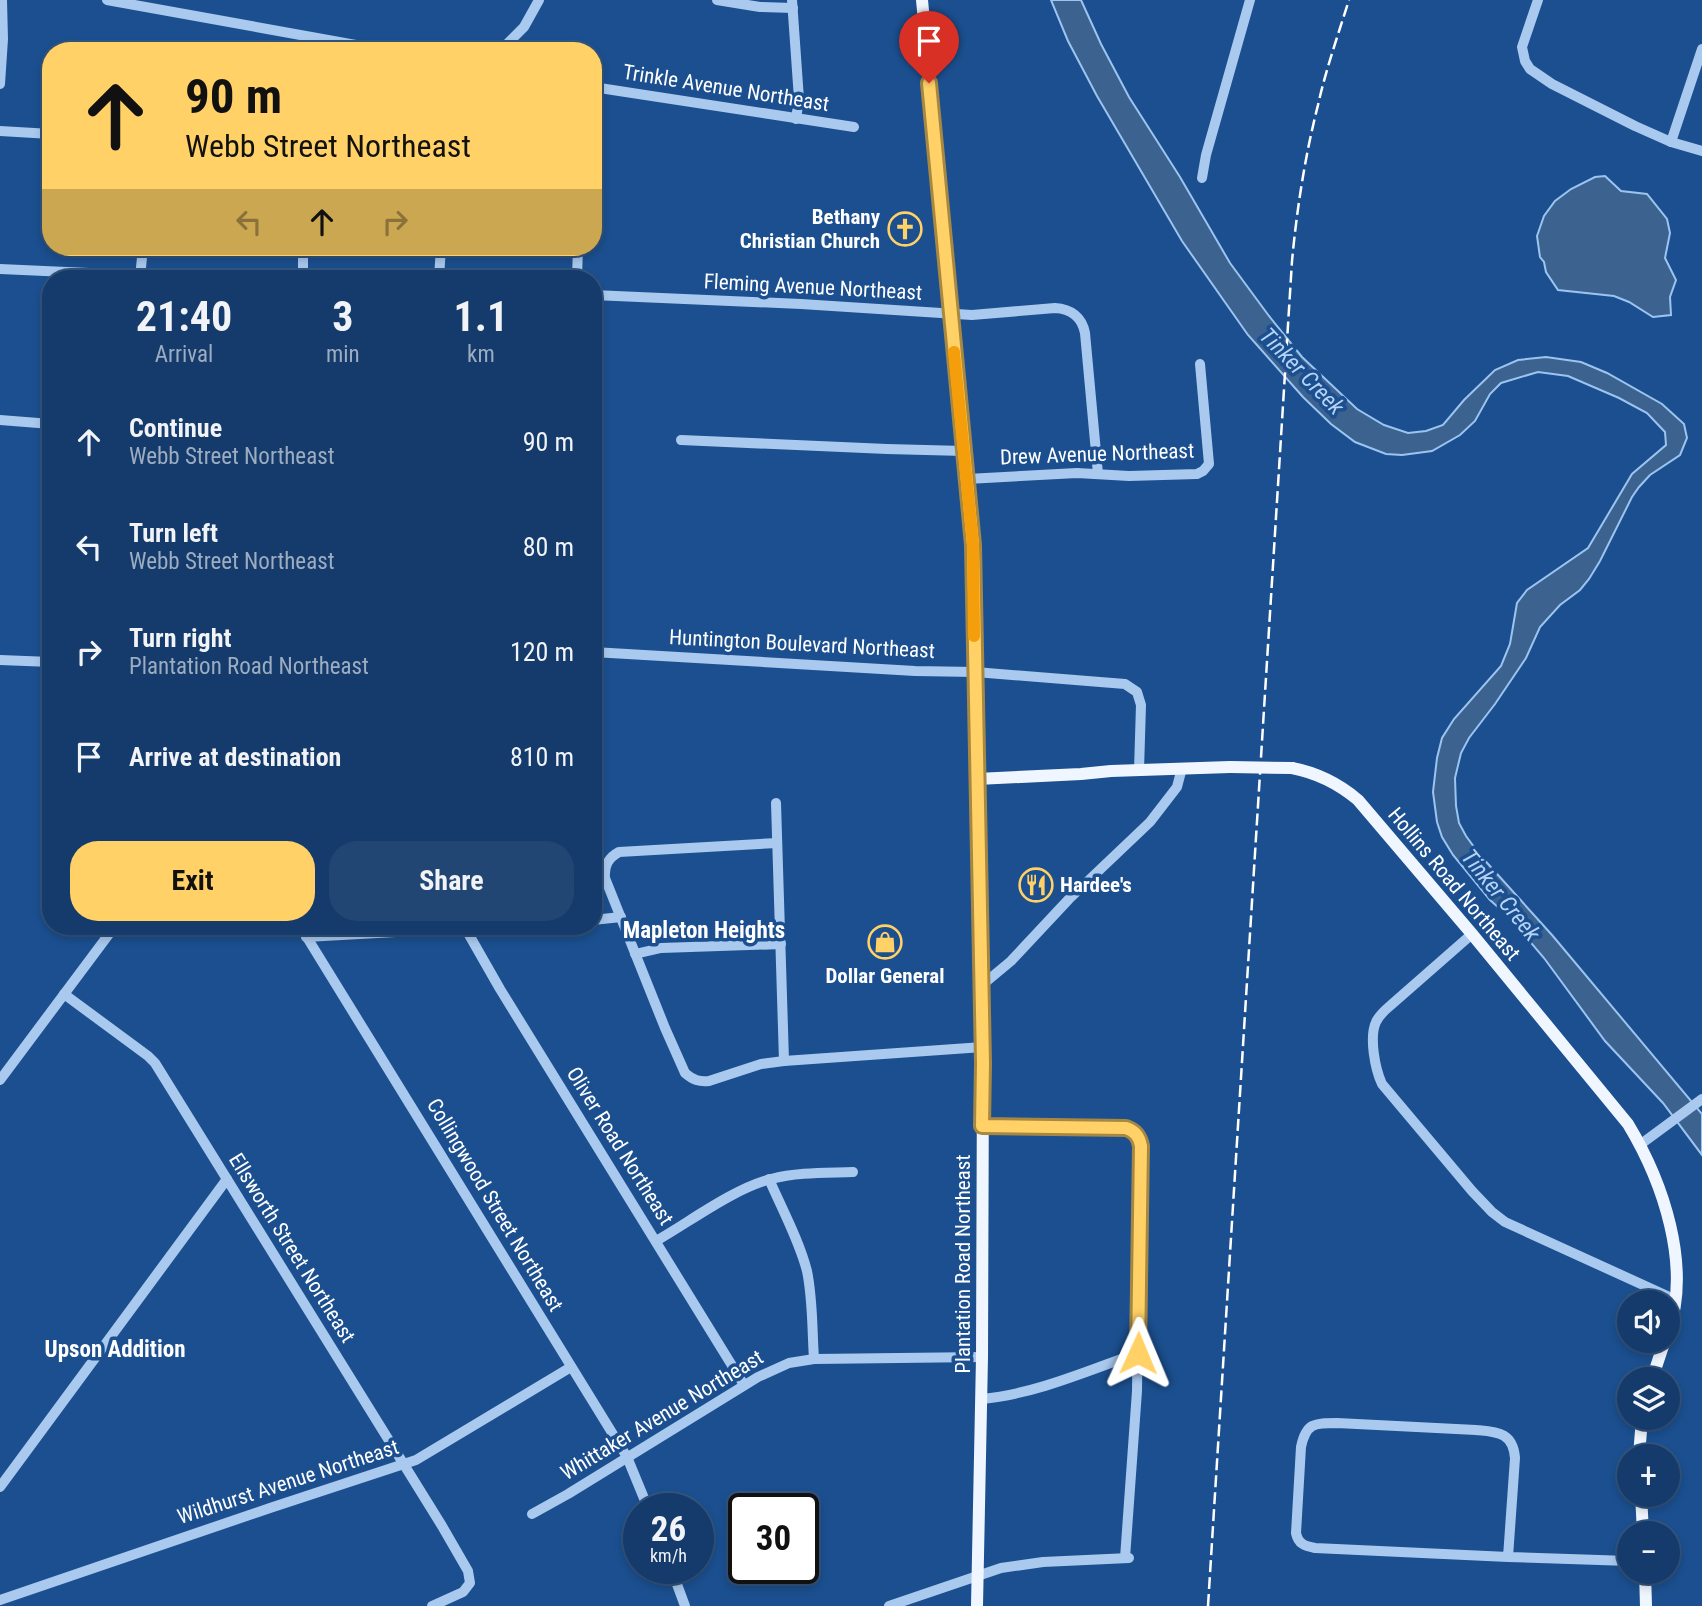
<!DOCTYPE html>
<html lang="en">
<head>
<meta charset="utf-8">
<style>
	:root { --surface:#143b6b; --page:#214673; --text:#f1f3f6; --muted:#9dadc1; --line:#33557e; --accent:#ffd166 }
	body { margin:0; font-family:"Roboto Condensed",sans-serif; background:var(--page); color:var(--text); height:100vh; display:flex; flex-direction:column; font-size:26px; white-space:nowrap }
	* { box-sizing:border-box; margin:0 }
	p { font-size:23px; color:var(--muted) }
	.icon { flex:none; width:38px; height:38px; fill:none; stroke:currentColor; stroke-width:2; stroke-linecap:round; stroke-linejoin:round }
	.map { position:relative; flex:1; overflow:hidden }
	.sheet { position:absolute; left:42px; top:270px; width:560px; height:665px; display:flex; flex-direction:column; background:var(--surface); border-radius:28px; box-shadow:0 4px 10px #0003,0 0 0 2px var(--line) }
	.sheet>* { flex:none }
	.hud { position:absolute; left:42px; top:42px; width:560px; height:214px; border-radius:28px; box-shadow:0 4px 10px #0003,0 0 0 2px var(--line); background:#ffd166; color:#111; overflow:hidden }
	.fabs { position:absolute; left:1617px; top:1290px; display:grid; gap:14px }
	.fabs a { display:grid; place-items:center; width:63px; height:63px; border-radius:50%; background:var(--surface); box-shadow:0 4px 10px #0003,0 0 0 2px var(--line); font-size:35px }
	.speed { position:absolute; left:623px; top:1493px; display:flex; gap:14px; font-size:35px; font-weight:700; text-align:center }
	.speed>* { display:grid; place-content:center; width:91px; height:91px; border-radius:50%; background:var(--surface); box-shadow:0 4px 10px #0003,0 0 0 2px var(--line); line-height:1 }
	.speed small { font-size:18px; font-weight:400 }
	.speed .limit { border:4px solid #111; border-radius:10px; background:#fff; color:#111 }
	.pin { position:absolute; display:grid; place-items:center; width:60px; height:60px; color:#fff; margin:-72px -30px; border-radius:50% 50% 50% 0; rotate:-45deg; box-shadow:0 0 7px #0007 }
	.pin .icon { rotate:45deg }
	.me { position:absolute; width:77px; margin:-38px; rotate:1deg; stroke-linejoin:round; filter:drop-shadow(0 0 5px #0008) }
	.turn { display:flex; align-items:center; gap:24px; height:147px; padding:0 28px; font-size:32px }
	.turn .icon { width:91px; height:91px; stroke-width:2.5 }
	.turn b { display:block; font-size:49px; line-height:60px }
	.lanes { display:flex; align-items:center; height:66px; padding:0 28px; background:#0003; justify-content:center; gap:35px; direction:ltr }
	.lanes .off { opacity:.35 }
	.eta { display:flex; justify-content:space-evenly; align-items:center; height:119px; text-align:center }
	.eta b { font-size:42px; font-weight:700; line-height:49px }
	.action { display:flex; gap:14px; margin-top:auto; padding:14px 28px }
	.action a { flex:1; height:80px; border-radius:28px; background:var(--accent); color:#111; font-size:28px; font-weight:700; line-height:80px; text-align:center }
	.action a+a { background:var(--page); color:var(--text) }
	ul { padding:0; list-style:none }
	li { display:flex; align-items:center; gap:21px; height:105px; padding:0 28px }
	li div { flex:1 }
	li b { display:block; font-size:26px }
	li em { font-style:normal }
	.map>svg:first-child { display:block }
	.water { fill:#3c6290; stroke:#9cc4f0; stroke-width:2 }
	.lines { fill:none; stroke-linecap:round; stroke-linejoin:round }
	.minor { stroke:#a9c9ee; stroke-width:10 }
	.major { stroke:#f0f6ff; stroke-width:12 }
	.rail { stroke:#fff; stroke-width:2.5; stroke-dasharray:12 5; stroke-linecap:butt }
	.major-bridge { stroke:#f0f6ff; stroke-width:12 }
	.route-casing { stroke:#a68842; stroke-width:18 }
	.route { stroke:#ffd166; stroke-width:12 }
	.slow { stroke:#f59e0b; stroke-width:12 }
	.labels { text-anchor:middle; stroke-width:7; stroke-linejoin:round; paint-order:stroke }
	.street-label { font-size:21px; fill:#fff; stroke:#1b4f8f }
	.poi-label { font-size:21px; font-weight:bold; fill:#fff; stroke:#1b4f8f; text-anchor:end }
	.water-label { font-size:23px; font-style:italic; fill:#b5d3f5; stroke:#1b4f8f }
	.neighbourhood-label { font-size:23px; font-weight:bold; fill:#fff; stroke:#1b4f8f }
</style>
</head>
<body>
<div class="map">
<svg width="1702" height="1606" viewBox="0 0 1702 1606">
	<rect width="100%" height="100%" fill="#1b4f8f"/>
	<g class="water">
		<path d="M1051,0H1081L1101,44L1129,97L1180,177L1230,263L1269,316L1302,357L1357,409L1384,425L1408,433L1426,431L1443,425L1464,400L1495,370L1518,360L1546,357L1581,362L1607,373L1662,404L1684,424L1687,438L1680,455L1650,475L1639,487L1632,497L1600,561L1589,579L1580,590L1560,605L1540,627L1526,658L1495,704L1469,738L1461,753L1455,778L1456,806L1459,823L1466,836L1480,855L1552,935L1702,1114V1155L1663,1103L1605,1041L1544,958L1509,917L1490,900L1453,855L1442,837L1437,822L1433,792L1437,758L1442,738L1454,719L1501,666L1510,644L1517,603L1527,590L1588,548L1632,474L1666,445L1665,432L1647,413L1619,398L1568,376L1538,372L1501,383L1490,394L1475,421L1460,435L1432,451L1402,455L1386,454L1355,442L1331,424L1303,397L1248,335L1182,241L1097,96L1068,41Z"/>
		<path d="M1605,176L1621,191L1647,194L1667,219L1670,233L1665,258L1676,280L1670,297L1671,315L1653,317L1629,302L1614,296L1558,290L1546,272L1544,262L1540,257L1537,236L1544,216L1555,201L1571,189L1595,177Z"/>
	</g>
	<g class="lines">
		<g class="minor">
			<path d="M107,0L389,51"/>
			<path d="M717,0L760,7L793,8"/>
			<path d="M792,0L799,99L796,119"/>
			<path d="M1538,0L1522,47L1525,61L1530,69L1552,84L1635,126L1671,142L1702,151"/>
			<path d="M500,51L524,27L539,0"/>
			<path d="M0,84L3,39L2,0"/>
			<path d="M593,87L854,127"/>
			<path d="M0,131L51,134"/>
			<path d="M1671,142L1702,49"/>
			<path d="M1202,178L1206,155L1250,0"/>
			<path d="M0,269L200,278"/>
			<path d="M140,278L143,247"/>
			<path d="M303,278V247"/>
			<path d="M439,278L441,247"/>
			<path d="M577,278L578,247"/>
			<path d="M593,295L801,304L972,315L1055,308C1071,309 1082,317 1085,333L1098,474"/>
			<path d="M0,420L51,424"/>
			<path d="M681,440L887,449L964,451"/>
			<path d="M967,479L1077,473L1129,476L1197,474L1203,471L1209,464L1200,364"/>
			<path d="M593,652L915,671L975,672L1125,684L1137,692L1141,705L1139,770"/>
			<path d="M0,660L51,662"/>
			<path d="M776,803L784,1061"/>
			<path d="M777,843L619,852C608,858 604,866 605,878L665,1028L685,1073C693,1080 699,1082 709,1081L761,1064L784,1061L983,1047"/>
			<path d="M593,920L621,917"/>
			<path d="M300,926L627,1457L648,1508"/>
			<path d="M464,926L500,989L744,1385"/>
			<path d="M1472,934L1391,1005C1385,1010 1379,1015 1376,1022C1369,1037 1375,1069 1382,1084L1472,1191L1492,1212L1505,1222L1676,1300"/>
			<path d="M306,937L503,926"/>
			<path d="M635,954L661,948L781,944"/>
			<path d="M981,986L1011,961L1069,899L1150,822L1177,787L1182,768"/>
			<path d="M64,994L148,1056L155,1063L442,1526L468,1571L470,1583L463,1592L432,1606"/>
			<path d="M0,1080L115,926"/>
			<path d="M982,1126L1126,1128L1132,1130L1140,1141L1137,1391L1125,1558"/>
			<path d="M1641,1144L1702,1099"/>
			<path d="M769,1179C782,1209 799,1240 807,1271C813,1300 812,1330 814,1359"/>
			<path d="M656,1241C691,1221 733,1189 771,1179C798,1172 826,1173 853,1172"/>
			<path d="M982,1399C1035,1394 1087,1371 1138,1353"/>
			<path d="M0,1487L227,1179"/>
			<path d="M532,1514L568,1494L758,1377L789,1363L814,1359L982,1357"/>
			<path d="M1508,1557L1515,1458C1513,1432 1497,1432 1476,1430L1337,1423C1314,1423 1306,1423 1301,1447L1296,1533C1298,1544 1305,1546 1315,1548L1508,1557L1629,1561"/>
			<path d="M671,1568L685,1606"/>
			<path d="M0,1600L270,1508L416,1460L571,1367"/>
			<path d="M889,1606L1001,1568L1043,1562L1129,1558"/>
		</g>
		<g class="major">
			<path d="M922,0L973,545L983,1063L982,1357L977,1606"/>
			<path d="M1292,768C1318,773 1338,783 1358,800L1472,934L1628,1124C1663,1182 1692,1266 1668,1333"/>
			<path d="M977,779L1081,774L1111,771L1230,767"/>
			<path d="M1652,1379L1665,1340"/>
			<path d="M1639,1456L1642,1418"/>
			<path d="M1641,1494L1643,1533"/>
			<path d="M1645,1572L1646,1606"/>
		</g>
		<path class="rail" d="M1208,1606L1292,261C1297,208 1305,156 1318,105C1326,69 1338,35 1349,0"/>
		<path class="major-bridge" d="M1230,767L1292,768"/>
	</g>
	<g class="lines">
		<defs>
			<path id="route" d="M929,83L973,545L983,1063L982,1126L1126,1128C1135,1131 1139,1136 1141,1146L1138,1353"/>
		</defs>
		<use href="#route" class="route-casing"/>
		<use href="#route" class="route"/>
		<path class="slow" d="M954,352L973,545L974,636"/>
	</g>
	<defs>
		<symbol id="church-ring" viewBox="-11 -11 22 22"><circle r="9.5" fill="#1b4f8f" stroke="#ffd166" stroke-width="1.5"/><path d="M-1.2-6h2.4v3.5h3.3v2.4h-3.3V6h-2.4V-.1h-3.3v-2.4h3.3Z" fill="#ffd166"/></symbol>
		<symbol id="restaurant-ring" viewBox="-11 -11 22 22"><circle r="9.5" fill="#1b4f8f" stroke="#ffd166" stroke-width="1.5"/><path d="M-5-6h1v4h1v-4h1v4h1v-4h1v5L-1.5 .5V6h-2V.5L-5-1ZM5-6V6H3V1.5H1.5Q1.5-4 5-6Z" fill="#ffd166"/></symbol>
		<symbol id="shop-ring" viewBox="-11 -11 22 22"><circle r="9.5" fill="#1b4f8f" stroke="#ffd166" stroke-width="1.5"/><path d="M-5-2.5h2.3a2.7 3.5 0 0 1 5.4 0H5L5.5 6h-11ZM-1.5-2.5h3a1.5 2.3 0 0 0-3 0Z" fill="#ffd166"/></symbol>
	</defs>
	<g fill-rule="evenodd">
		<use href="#church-ring" x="886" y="210" width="38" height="38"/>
		<use href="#restaurant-ring" x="1017" y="866" width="38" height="38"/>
		<use href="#shop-ring" x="866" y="923" width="38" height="38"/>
	</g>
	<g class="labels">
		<g class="street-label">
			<text transform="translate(726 88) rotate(9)" y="7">Trinkle Avenue Northeast</text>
			<text transform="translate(813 287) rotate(3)" y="7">Fleming Avenue Northeast</text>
			<text transform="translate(1097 454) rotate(-2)" y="7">Drew Avenue Northeast</text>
			<text transform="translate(802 644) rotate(3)" y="7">Huntington Boulevard Northeast</text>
			<text transform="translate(1454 884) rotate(50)" y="7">Hollins Road Northeast</text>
			<text transform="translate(620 1146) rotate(58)" y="7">Oliver Road Northeast</text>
			<text transform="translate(495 1205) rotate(59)" y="7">Collingwood Street Northeast</text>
			<text transform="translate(292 1248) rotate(58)" y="7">Ellsworth Street Northeast</text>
			<text transform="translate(963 1264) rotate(-90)" y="7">Plantation Road Northeast</text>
			<text transform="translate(662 1415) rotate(-31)" y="7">Whittaker Avenue Northeast</text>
			<text transform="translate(288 1482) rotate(-18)" y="7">Wildhurst Avenue Northeast</text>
		</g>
		<g class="poi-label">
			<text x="880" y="224">Bethany<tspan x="880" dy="24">Christian Church</tspan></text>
			<text x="1060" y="892" text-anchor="start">Hardee's</text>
			<text x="885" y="983" text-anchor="middle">Dollar General</text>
		</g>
		<g class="water-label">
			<text transform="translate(1302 371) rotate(46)" y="8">Tinker Creek</text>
			<text transform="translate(1501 895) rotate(51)" y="8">Tinker Creek</text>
		</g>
		<g class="neighbourhood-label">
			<text x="704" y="938">Mapleton Heights</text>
			<text x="115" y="1357">Upson Addition</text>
		</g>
	</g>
</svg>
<div class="fabs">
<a><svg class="icon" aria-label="sound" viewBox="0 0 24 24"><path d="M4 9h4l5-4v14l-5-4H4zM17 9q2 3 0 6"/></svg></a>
<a><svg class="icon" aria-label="layers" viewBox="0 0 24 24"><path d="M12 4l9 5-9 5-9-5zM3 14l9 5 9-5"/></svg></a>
<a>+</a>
<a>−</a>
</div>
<div class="speed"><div>26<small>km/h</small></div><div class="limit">30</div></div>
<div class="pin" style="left:929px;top:83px;background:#d93025"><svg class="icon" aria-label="arrive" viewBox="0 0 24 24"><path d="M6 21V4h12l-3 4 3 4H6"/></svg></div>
<svg class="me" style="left:1138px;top:1353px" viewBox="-20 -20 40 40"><path d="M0-17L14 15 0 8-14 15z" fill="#ffd166" stroke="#fff" stroke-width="4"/></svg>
<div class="hud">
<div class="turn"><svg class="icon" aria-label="ahead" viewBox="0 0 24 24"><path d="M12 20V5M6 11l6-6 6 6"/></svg><div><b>90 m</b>Webb Street Northeast</div></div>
<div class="lanes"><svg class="icon off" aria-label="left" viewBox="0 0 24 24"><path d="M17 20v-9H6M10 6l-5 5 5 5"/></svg><svg class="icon" aria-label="ahead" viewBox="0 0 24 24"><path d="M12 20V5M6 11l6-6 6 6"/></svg><svg class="icon off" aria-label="right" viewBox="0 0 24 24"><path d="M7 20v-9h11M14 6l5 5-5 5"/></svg></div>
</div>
<section class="sheet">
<div class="eta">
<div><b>21:40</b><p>Arrival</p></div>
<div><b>3</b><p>min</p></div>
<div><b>1.1</b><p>km</p></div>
</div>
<ul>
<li><svg class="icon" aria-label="ahead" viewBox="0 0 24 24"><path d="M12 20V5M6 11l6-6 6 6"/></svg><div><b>Continue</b><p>Webb Street Northeast</p></div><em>90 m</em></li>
<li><svg class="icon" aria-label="left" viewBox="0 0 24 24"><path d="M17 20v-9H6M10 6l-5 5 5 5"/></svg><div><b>Turn left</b><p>Webb Street Northeast</p></div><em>80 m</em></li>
<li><svg class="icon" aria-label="right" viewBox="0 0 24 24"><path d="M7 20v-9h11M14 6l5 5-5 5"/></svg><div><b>Turn right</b><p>Plantation Road Northeast</p></div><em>120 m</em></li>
<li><svg class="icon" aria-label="arrive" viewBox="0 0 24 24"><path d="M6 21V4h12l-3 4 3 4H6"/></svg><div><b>Arrive at destination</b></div><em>810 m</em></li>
</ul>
<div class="action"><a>Exit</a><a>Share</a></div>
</section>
</div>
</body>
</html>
